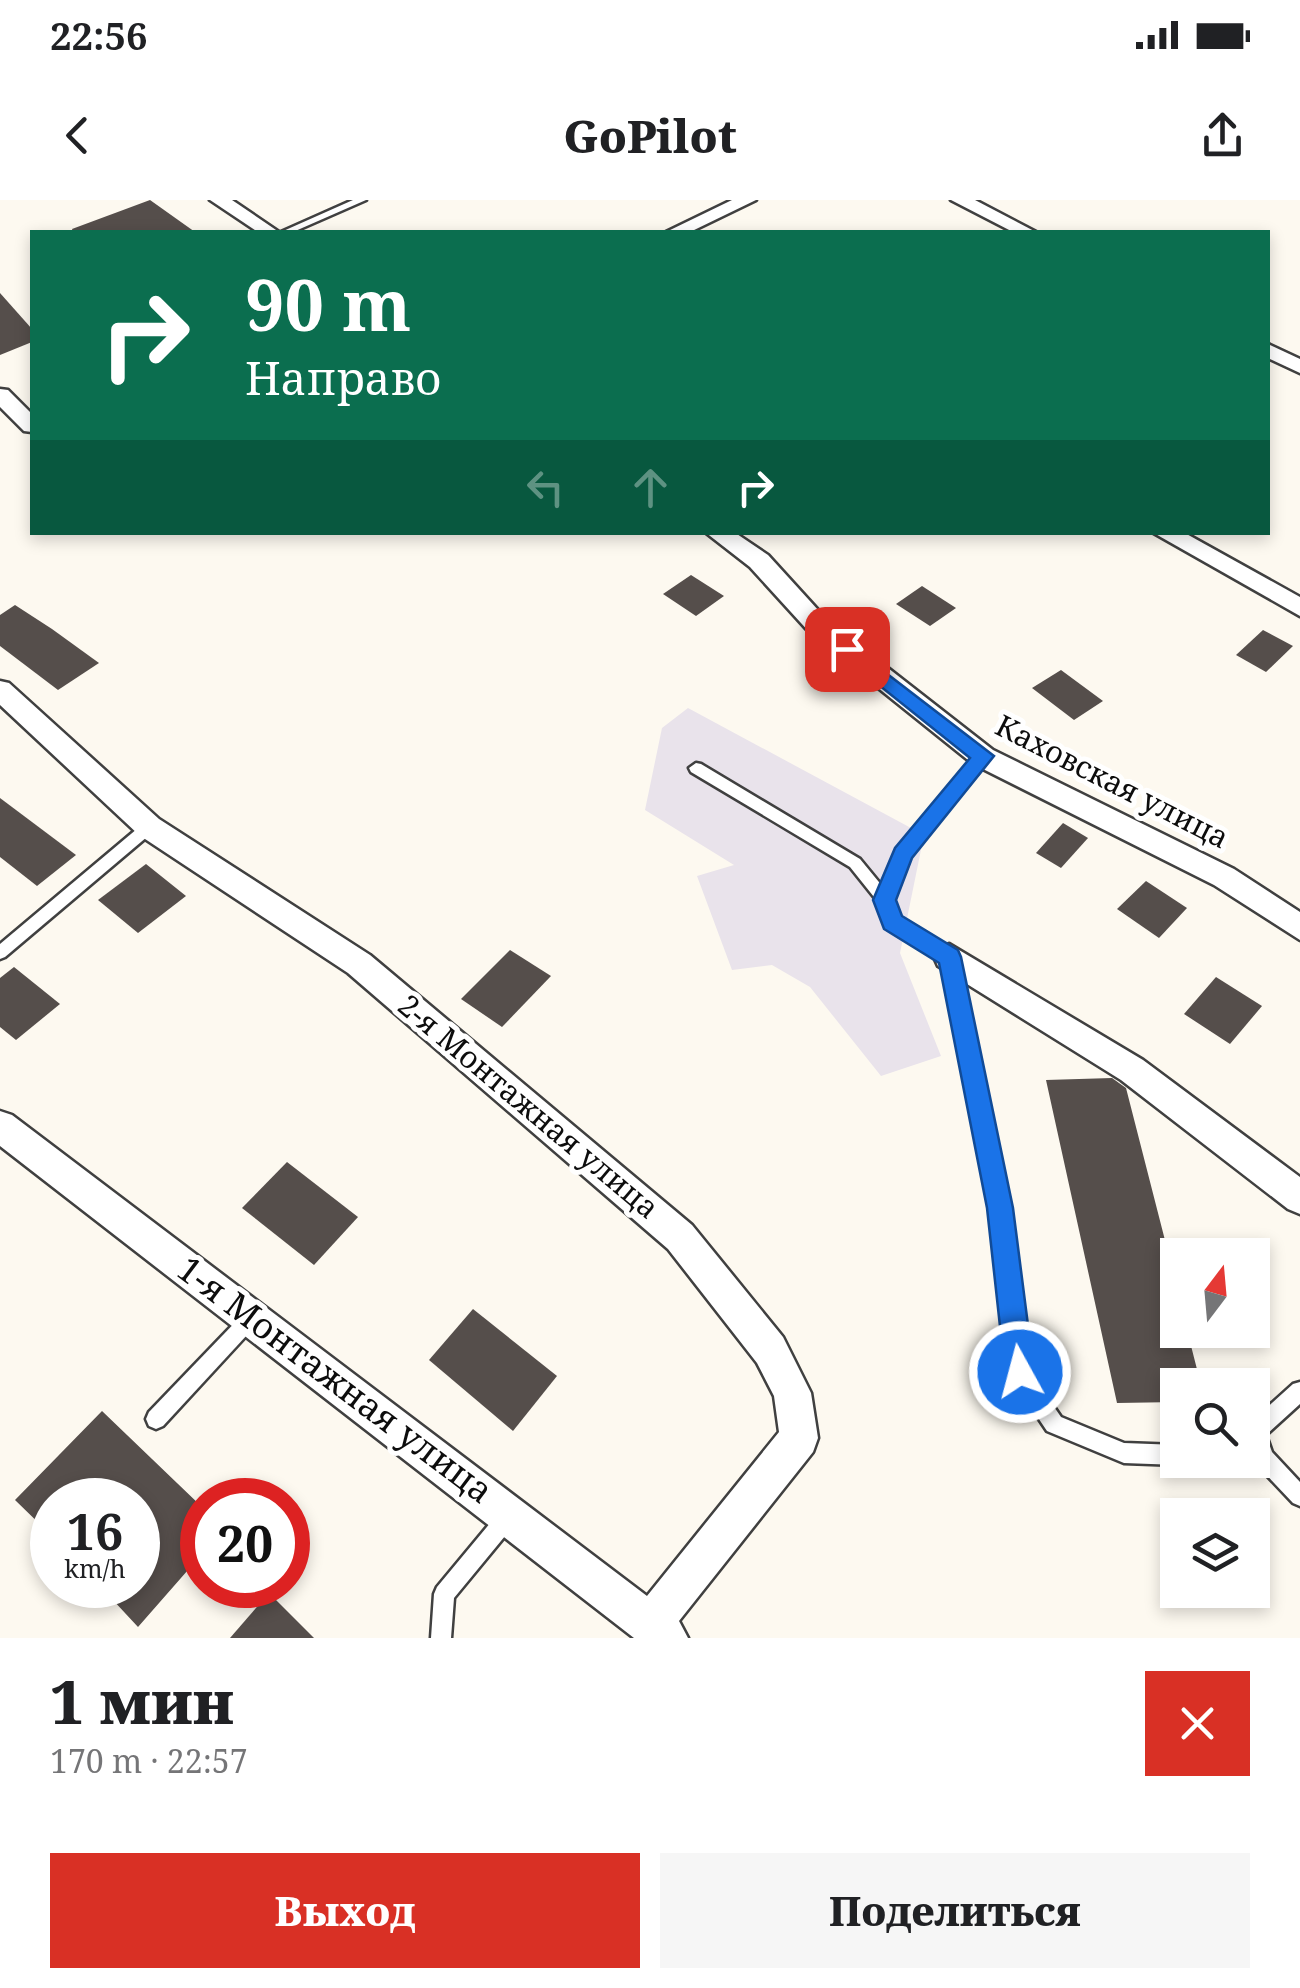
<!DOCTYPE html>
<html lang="ru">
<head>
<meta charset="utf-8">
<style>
	:root { --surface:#fff; --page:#f6f6f6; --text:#202124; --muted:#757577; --accent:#d93025 }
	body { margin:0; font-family:"Noto Serif",serif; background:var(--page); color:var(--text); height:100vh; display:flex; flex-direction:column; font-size:38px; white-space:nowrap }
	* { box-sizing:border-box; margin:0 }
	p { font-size:32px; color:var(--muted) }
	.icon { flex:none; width:55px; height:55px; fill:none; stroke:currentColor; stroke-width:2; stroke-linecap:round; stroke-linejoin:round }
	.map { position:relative; height:1438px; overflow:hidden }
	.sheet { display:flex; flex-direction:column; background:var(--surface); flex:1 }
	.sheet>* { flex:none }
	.guide { position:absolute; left:30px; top:30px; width:1240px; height:305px; border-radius:0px; box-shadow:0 5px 15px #0003; background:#0b6e4f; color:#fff; overflow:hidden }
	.needle { width:65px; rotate:16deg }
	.fabs { position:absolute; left:1160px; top:1038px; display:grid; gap:20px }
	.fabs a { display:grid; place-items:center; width:110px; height:110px; border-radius:0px; background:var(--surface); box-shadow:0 5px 15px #0003; font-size:50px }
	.speed { position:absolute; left:30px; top:1278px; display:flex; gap:20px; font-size:50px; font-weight:700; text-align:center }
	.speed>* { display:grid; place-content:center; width:130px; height:130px; border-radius:50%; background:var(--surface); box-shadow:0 5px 15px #0003; line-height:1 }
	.speed small { font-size:25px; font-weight:400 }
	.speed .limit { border:15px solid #d22; background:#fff; color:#111 }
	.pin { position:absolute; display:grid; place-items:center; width:85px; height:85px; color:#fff; margin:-42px; border-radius:20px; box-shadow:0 5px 15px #0006 }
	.me { position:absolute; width:110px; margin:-55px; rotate:353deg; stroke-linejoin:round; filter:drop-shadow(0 0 8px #0008) }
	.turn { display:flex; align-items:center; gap:35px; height:210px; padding:0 50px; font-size:45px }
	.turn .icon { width:130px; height:130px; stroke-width:2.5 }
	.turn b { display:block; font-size:70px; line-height:85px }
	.lanes { display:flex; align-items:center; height:95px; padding:0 50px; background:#0003; justify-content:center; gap:50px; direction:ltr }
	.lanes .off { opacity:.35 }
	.round { display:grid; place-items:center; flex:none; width:105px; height:105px; border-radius:0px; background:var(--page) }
	.head { display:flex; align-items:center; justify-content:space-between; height:170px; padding:0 50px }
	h1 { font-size:60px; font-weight:800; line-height:75px }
	.button { display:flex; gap:20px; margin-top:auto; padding:20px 50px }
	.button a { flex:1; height:115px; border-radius:0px; background:var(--accent); color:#fff; font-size:40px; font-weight:800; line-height:115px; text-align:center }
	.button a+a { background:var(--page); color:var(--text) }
	.status { display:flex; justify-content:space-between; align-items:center; height:70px; padding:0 50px; background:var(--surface); direction:ltr }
	.status svg { height:28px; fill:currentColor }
	header { display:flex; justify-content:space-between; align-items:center; height:130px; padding:0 50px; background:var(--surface); font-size:45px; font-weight:800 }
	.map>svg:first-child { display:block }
	.industrial { fill:#e9e3eb }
	.building { fill:#554e4b }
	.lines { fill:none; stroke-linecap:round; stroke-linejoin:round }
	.service-casing { stroke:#404040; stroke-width:5 }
	.minor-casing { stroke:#404040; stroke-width:5 }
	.service { fill:#fff; fill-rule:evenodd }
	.minor { fill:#fff; fill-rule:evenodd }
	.route { fill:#1a73e8; stroke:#114b97; stroke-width:2.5 }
	.labels { text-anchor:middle; stroke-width:10; stroke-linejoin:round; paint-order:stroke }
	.street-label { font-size:30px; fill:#0d0d0d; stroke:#fff }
	.near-street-label { font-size:35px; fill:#0d0d0d; stroke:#fff }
</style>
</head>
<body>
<div class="status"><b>22:56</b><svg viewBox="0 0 49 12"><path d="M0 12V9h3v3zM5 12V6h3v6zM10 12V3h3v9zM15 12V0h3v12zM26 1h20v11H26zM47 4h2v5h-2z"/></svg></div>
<header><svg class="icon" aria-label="back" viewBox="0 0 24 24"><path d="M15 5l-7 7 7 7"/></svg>GoPilot<svg class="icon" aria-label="share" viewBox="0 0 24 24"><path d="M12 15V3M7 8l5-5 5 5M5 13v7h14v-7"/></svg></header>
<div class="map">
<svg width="1300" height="1438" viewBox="0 0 1300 1438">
	<rect width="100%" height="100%" fill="#fdf9f0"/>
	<path class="industrial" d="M688,508L924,635L900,753L941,856L881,876L810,787L772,765L732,770L697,676L734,665L645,610L662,528Z"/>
	<g class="building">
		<path d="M150,0L195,32H73L72,29Z"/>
		<path d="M0,93L32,129V142L0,155Z"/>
		<path d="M691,375L724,396L696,416L663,394Z"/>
		<path d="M922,386L956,408L930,426L896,404Z"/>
		<path d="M15,405L52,429L99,463L58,490L0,446V415Z"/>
		<path d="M1263,430L1293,446L1266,472L1236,455Z"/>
		<path d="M1061,470L1103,501L1074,520L1032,488Z"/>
		<path d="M0,598L76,655L37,686L0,657Z"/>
		<path d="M1063,623L1088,638L1061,668L1036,653Z"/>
		<path d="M146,664L186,696L138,733L98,700Z"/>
		<path d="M1146,681L1187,708L1159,738L1117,709Z"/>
		<path d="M510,750L551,776L502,827L461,799Z"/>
		<path d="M14,767L60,804L16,840L0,827V778Z"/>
		<path d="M1216,777L1262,806L1230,844L1184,814Z"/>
		<path d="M1112,878L1126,888L1178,1091V1130H1187L1201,1185H1178V1202L1117,1203L1046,880Z"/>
		<path d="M287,962L358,1017L314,1065L242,1008Z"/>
		<path d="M473,1109L557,1176L513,1231L429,1160Z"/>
		<path d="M102,1211L202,1307V1354L138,1427L99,1385H138V1300H52V1336L15,1300Z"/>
		<path d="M269,1393L314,1438H230Z"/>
	</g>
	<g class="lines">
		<defs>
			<g id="service">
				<path d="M353,0H366L293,32H281Z"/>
				<path d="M983,552L988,553L990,557L988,561L909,657L892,700L898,718L954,753L957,757L1009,1007L1028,1169L1061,1217L1124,1243L1178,1245V1260H1186L1178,1265L1124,1263L1047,1231L1012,1179L1010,1172L991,1007L942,761L887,726L878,702L850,667L691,572L689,568L696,563L701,564L860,659L883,687L898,650L978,553Z"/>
				<path d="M149,622L156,627L154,631L5,757L0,759V744L144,623Z"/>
				<path d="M252,1108L258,1111L261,1117L258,1123L163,1226L156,1229L149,1226L146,1219L149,1212L246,1111Z"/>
				<path d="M1300,1182V1204L1266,1235L1272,1252L1300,1282V1306L1293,1303L1257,1265L1252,1253V1221L1293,1184Z"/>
				<path d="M508,1307L515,1310L518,1317L515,1324L454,1398L451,1438H431L434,1394L437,1387L501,1310Z"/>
			</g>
			<g id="minor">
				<path d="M210,0H232L279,32H258Z"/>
				<path d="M732,0H756L690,32H666Z"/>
				<path d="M951,0H975L1036,32H1013Z"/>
				<path d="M1268,144L1300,159V173L1268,158Z"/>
				<path d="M0,189L8,190L32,214V232L24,231L0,207Z"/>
				<path d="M705,332H734L768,355L829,422L993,550L1234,669L1300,712V740L1214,685L973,564L811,434L750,367Z"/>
				<path d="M1152,332H1183L1300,397V416Z"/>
				<path d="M0,481L9,483L159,619L370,755L692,1025L783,1137L811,1193L818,1238L813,1252L679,1421L688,1438H634L0,946V911L12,915L647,1396L779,1232L774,1196L757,1163L668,1049L348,773L139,635L0,505Z"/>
				<path d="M949,744L1143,860L1300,977V1014L1288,1009L1121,880L938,766L934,757L938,748Z"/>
			</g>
		</defs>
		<use href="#service" class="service-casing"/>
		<use href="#minor" class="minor-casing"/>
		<use href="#service" class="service"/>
		<use href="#minor" class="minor"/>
	</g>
	<path class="route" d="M847,443L994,556L912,658L896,700L902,716L958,750L961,757L1013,1008L1034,1172L1030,1182L1020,1186L1009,1182L1005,1172L987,1008L939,763L884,729L873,700L895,648L970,558L840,454V444Z"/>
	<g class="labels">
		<g class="street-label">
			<text transform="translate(1112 582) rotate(27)" y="10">Каховская улица</text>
			<text transform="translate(528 907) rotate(40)" y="10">2-я Монтажная улица</text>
		</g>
		<g class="near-street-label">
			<text transform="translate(335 1180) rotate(37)" y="12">1-я Монтажная улица</text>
		</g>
	</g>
</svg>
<div class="fabs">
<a><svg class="needle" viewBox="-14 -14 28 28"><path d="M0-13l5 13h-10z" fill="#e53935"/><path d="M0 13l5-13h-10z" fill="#757577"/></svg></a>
<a><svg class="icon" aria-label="search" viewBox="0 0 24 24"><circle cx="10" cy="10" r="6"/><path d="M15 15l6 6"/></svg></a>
<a><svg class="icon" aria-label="layers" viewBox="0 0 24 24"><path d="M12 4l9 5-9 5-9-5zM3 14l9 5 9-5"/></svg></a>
</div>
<div class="speed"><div>16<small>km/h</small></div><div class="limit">20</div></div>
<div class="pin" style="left:847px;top:449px;background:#d93025"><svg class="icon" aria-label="arrive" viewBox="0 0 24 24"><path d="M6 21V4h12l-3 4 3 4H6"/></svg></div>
<svg class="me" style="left:1020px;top:1172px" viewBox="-20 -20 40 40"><circle r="17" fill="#1a73e8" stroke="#fff" stroke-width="3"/><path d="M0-11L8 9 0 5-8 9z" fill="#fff"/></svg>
<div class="guide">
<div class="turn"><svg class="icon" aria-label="right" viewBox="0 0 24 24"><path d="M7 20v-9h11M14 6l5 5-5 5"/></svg><div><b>90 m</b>Направо</div></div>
<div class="lanes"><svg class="icon off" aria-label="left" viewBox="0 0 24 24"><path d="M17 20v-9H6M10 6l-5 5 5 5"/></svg><svg class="icon off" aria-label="ahead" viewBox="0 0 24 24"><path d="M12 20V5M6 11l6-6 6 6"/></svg><svg class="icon" aria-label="right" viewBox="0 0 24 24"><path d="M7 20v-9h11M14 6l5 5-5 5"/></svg></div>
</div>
</div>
<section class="sheet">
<div class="head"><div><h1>1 мин</h1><p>170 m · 22:57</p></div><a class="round" style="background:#d93025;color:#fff"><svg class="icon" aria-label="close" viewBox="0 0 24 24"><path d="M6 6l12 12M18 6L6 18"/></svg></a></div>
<div class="button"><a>Выход</a><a>Поделиться</a></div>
</section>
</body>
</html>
